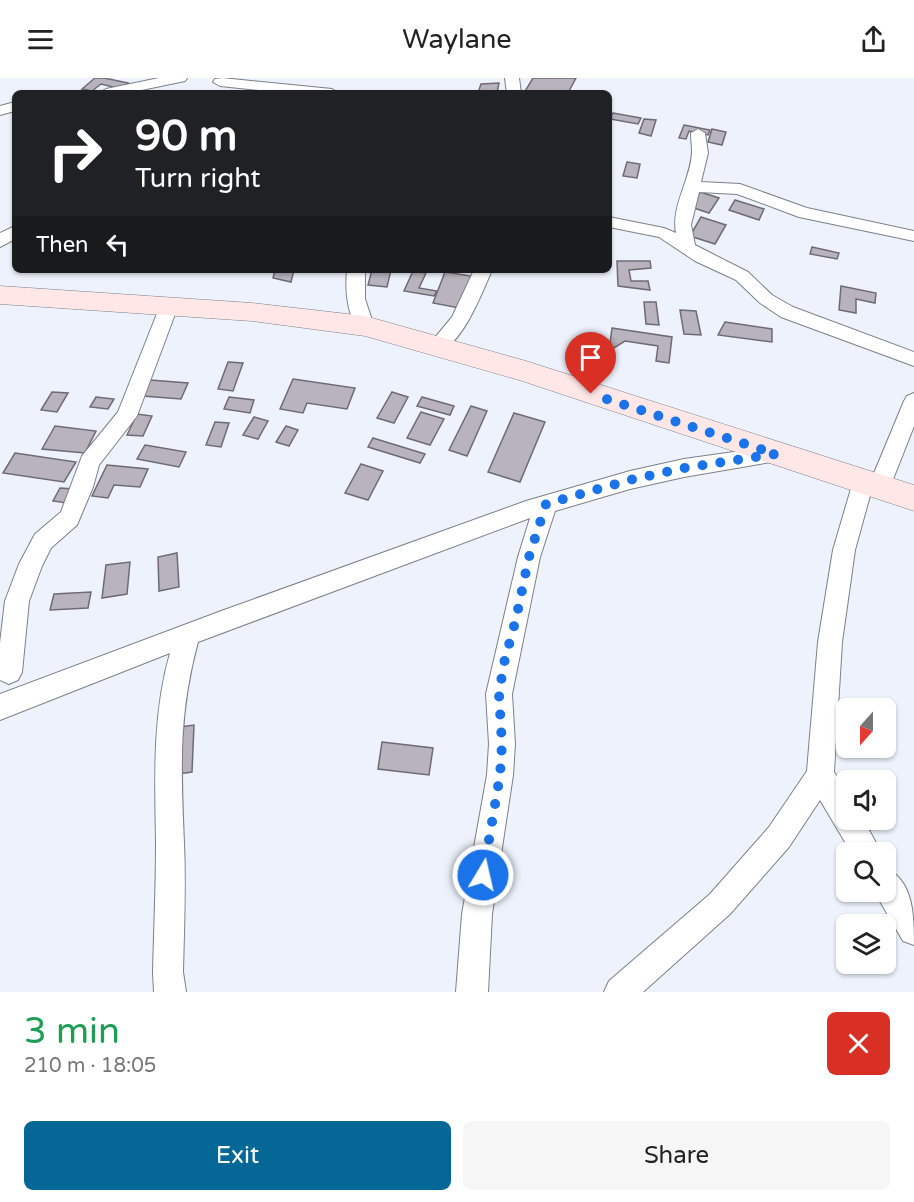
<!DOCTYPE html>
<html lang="en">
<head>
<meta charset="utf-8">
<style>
	:root { --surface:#fff; --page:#f6f6f6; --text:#222; --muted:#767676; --accent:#056796 }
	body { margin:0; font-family:"Varela Round",sans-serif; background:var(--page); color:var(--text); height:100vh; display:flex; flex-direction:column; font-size:22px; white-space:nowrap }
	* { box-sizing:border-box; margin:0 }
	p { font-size:20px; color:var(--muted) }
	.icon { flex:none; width:33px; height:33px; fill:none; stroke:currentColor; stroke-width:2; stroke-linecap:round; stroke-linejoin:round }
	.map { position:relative; height:914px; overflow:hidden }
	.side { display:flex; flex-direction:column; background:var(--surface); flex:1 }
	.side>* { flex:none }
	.top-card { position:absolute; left:12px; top:12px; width:600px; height:183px; border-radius:9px; box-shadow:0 2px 4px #0004; background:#202124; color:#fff; overflow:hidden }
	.needle { width:39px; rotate:201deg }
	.fabs { position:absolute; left:836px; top:620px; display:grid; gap:12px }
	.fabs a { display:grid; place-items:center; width:60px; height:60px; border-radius:9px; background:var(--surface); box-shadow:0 2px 4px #0004; font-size:30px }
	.pin { position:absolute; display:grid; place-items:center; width:51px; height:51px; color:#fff; margin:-62px -26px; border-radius:50% 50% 50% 0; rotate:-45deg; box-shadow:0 0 6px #0007 }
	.pin .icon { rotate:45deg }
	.me { position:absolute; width:66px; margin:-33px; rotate:9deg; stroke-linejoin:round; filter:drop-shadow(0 0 4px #0008) }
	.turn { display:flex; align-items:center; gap:21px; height:126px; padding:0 24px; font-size:27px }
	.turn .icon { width:78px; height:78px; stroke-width:2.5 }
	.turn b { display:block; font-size:42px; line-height:51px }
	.then { display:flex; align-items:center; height:57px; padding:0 24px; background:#0003; gap:12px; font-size:22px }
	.round { display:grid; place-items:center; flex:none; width:63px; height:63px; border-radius:9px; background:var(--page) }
	.summary { display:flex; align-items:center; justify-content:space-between; height:102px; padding:0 24px }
	h1 { font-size:36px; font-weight:600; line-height:45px; color:#1e9e55 }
	.cta { display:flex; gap:12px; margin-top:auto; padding:12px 24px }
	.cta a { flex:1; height:69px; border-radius:9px; background:var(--accent); color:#fff; font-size:24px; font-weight:600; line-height:69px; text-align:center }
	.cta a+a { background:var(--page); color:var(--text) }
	header { display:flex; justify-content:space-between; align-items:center; height:78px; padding:0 24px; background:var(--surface); font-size:27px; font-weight:600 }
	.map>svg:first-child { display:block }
	.building { fill:#b8b3bd; stroke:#6f6b74; stroke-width:1.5 }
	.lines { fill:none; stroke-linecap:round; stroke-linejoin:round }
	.street-casing { stroke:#7c8089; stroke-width:2 }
	.secondary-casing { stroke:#7c8089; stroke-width:1 }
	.street { fill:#fff; fill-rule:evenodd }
	.secondary { fill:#fee7e6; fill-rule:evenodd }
	.route { stroke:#1a73e8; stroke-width:10; stroke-dasharray:0 18 }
</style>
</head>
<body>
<header><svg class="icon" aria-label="menu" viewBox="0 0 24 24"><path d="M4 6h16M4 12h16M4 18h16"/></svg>Waylane<svg class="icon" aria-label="share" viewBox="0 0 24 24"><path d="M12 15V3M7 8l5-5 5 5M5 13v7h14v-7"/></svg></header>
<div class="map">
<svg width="914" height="914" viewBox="0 0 914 914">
	<rect width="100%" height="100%" fill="#edf2fc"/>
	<g class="building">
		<path d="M95,0H104L128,5L121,11L101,6L92,13L82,11Z"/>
		<path d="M533,0H576L568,15H524Z"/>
		<path d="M499,5L497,15H478L481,6Z"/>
		<path d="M613,35L641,40L638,46L610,41Z"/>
		<path d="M644,41L656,42L651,58L639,55Z"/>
		<path d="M684,47L710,52L708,57L689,53L686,61L679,60Z"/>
		<path d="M712,51L726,54L722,67L708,64Z"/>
		<path d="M627,84L640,86L637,100L623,98Z"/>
		<path d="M700,114L719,120L709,135L691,129Z"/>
		<path d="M735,122L764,131L759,142L729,132Z"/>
		<path d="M701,139L726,147L715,166L690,158Z"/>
		<path d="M812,169L839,175L837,181L810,176Z"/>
		<path d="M617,183H650L651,190L629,192L631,203H648L650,212L618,208Z"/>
		<path d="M275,192H294L291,204L273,200Z"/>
		<path d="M372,192H391L387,209L368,207Z"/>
		<path d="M413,193L426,195L419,210L437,213L434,218L404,213Z"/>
		<path d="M445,194L471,198L459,230L433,225Z"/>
		<path d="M841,208L876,215L875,225L856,221V235L839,232Z"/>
		<path d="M644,224H656L659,247L646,246Z"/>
		<path d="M680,232L696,233L701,257L684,256Z"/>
		<path d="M725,244L772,251V264L718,257Z"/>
		<path d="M612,250L672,259L669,285L656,283L658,268L625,263L609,273Z"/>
		<path d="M228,284L243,285L233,313L218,311Z"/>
		<path d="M293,301L355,310L347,331L307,325L303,335L280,331Z"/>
		<path d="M150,302L188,305L181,321L143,318Z"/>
		<path d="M52,314L68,315L57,334L41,332Z"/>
		<path d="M392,314L408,319L394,345L377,340Z"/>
		<path d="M96,319L114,321L108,331L90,329Z"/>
		<path d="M229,319L254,322L250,335L224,331Z"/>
		<path d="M422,319L454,328L450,337L417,328Z"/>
		<path d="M471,328L487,333L467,378L449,372Z"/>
		<path d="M421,334L444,341L430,367L407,360Z"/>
		<path d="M514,335L545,344L520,404L488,394Z"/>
		<path d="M137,336L152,338L143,358L127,357Z"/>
		<path d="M254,339L268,343L258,361L243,357Z"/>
		<path d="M215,344L229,345L221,369L206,367Z"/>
		<path d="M55,348L96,353L85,375L42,371Z"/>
		<path d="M286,348L298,352L289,368L276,364Z"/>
		<path d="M373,360L425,376L420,385L368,369Z"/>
		<path d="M145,367L186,374L179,389L137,381Z"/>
		<path d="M15,375L76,384L64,404L3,395Z"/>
		<path d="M361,386L383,393L368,422L345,415Z"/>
		<path d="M107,387L148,391L140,409L114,407L108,420L92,418Z"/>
		<path d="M60,410L74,411L67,425L53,423Z"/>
		<path d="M177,475L179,509L159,513L158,479Z"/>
		<path d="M130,484L127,516L102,520L106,487Z"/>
		<path d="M91,514L88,530L50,532L54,516Z"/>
		<path d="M194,647L192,694L171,697L173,650Z"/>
		<path d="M382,664L433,670L429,697L378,691Z"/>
	</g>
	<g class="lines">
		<defs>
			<g id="street">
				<path d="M159,0H187L185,3L127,15H99L106,11Z"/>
				<path d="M222,0L332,11L339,15H289L220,8L213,4L215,1Z"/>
				<path d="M505,0H519L521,15H507Z"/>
				<path d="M15,24V33L0,37V28Z"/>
				<path d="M698,51L705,55L708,75L701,104L740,106L807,130L914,153V163L799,139L737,116L699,114L691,147L695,167L748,194L772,217L793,229L914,274V288L781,239L760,225L736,202L695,183L659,159L609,149V139L664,150L676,155C671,127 691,101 692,74C692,68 691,61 691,55Z"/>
				<path d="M15,148V161L0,169V155Z"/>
				<path d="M347,192H365V221L374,248L372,253L365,255L358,253C347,234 345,213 347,192Z"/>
				<path d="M474,192H492C483,212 458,281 430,273L428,268L452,239Z"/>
				<path d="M169,222L175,224L178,228L137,338L99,387L93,409L77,447L51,470L42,488L29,523L22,594L18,602L9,606L0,602V565L5,523L19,486L35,456L61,434L82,378L118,334L160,228L163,224Z"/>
				<path d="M914,315V348L890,409L887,415L879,418L871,414L855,472L842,564L834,694L846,714V741H863L881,774H851L820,722L789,769L730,836L643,914H604L609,903L710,816L769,749L807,693L818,564L833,472L855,397L863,394L872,400L904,323L907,318Z"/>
				<path d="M776,368L783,370L786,376L783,382L684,399L630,411L555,433L540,479L512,616L515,666L513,697L492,836L488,914H456L462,836L487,697L489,666L486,616L518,479L530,440L198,564C178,637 181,691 184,765C186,808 184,851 183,894L186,914H154L153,894C154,851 156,808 156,766C155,701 152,638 170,575L0,642V616L224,532L526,423L630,393L684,381Z"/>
				<path d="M885,790C914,802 914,839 914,867L903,863L874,813H885Z"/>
			</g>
			<path id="secondary" d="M0,208L252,225L365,238L526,283L914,407V433L519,302L365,258L252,243L0,226Z"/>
		</defs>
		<use href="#street" class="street-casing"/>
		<use href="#secondary" class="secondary-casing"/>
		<use href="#street" class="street"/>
		<use href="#secondary" class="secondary"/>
	</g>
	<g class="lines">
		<path class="route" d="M483,797L500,697L502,666L499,616L504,585L516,541L529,479L546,426L630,402L684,390L776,376L591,316"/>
	</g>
</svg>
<div class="fabs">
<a><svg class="needle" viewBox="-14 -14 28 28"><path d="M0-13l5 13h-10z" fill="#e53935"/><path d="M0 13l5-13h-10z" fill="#767676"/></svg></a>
<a><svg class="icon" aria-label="sound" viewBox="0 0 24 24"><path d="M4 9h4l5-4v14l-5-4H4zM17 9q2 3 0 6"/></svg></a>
<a><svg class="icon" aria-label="search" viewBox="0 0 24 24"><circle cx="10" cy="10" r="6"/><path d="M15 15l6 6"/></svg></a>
<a><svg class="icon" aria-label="layers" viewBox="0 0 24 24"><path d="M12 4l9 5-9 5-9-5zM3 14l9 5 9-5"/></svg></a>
</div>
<div class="pin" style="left:591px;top:316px;background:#d93025"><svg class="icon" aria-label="arrive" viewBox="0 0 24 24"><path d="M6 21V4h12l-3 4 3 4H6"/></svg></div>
<svg class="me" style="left:483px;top:797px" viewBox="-20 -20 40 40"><circle r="17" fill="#1a73e8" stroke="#fff" stroke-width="3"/><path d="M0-11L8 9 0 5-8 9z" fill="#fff"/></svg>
<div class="top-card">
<div class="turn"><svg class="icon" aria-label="right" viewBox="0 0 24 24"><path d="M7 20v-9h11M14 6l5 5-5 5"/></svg><div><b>90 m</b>Turn right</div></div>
<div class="then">Then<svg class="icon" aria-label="left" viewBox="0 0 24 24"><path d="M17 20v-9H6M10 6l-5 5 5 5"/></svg></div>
</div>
</div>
<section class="side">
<div class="summary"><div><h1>3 min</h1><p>210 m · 18:05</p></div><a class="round" style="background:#d93025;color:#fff"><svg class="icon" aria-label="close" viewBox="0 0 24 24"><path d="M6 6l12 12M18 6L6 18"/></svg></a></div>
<div class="cta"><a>Exit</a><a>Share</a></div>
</section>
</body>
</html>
